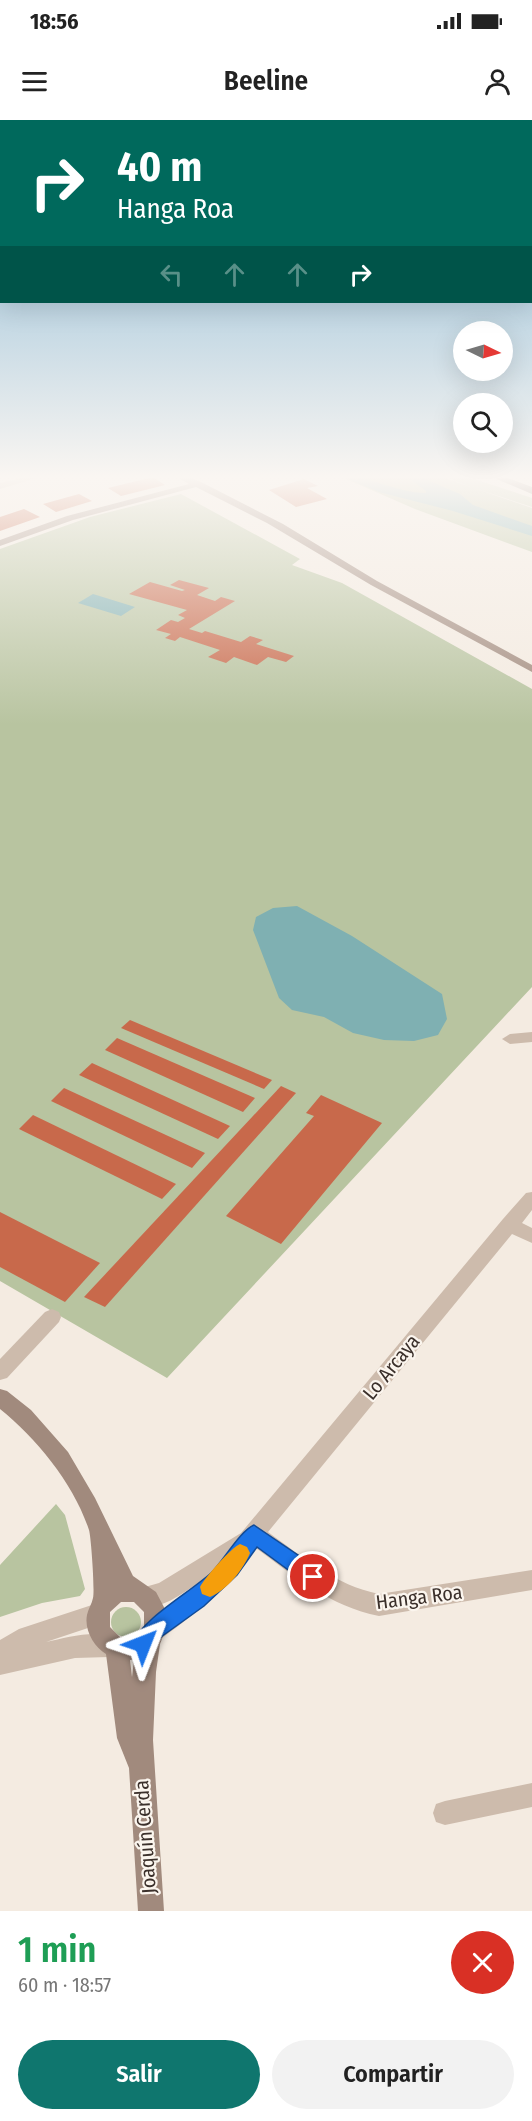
<!DOCTYPE html>
<html lang="es">
<head>
<meta charset="utf-8">
<style>
	:root { --surface:#fff; --page:#f2f2f2; --text:#222; --muted:#767676; --accent:#0f766e }
	body { margin:0; font-family:"Fira Sans Condensed",sans-serif; background:var(--page); color:var(--text); height:100vh; display:flex; flex-direction:column; font-size:22px; white-space:nowrap }
	* { box-sizing:border-box; margin:0 }
	p { font-size:20px; color:var(--muted) }
	.icon { flex:none; width:33px; height:33px; fill:none; stroke:currentColor; stroke-width:2; stroke-linecap:round; stroke-linejoin:round }
	.map { position:relative; height:1791px; overflow:hidden }
	.sheet { display:flex; flex-direction:column; background:var(--surface); flex:1 }
	.sheet>* { flex:none }
	.top-card { position:absolute; left:0px; top:0px; width:532px; height:183px; box-shadow:0 6px 24px #0002; background:#00695c; color:#fff; overflow:hidden }
	.needle { width:39px; rotate:95deg }
	.tools { position:absolute; left:453px; top:201px; display:grid; gap:12px }
	.tools a { display:grid; place-items:center; width:60px; height:60px; border-radius:50%; background:var(--surface); box-shadow:0 6px 24px #0002; font-size:30px }
	.pin { position:absolute; display:grid; place-items:center; width:51px; height:51px; color:#fff; margin:-26px; border:3px solid #fff; border-radius:50%; box-shadow:0 2px 6px #0007 }
	.me { position:absolute; width:66px; margin:-33px; rotate:45deg; stroke-linejoin:round; filter:drop-shadow(0 0 4px #0008) }
	.turn { display:flex; align-items:center; gap:21px; height:126px; padding:0 18px; font-size:27px }
	.turn .icon { width:78px; height:78px; stroke-width:2.5 }
	.turn b { display:block; font-size:42px; line-height:51px }
	.lanes { display:flex; align-items:center; height:57px; padding:0 18px; background:#0003; justify-content:center; gap:30px; direction:ltr }
	.lanes .off { opacity:.35 }
	.round { display:grid; place-items:center; flex:none; width:63px; height:63px; border-radius:32px; background:var(--page) }
	.summary { display:flex; align-items:center; justify-content:space-between; height:102px; padding:0 18px }
	h1 { font-size:36px; font-weight:600; line-height:45px; color:#1e9e55 }
	.action { display:flex; gap:12px; margin-top:auto; padding:12px 18px }
	.action a { flex:1; height:69px; border-radius:36px; background:var(--accent); color:#fff; font-size:24px; font-weight:600; line-height:69px; text-align:center }
	.action a+a { background:var(--page); color:var(--text) }
	.status { display:flex; justify-content:space-between; align-items:center; height:42px; padding:0 30px; background:var(--surface); direction:ltr }
	.status svg { height:16px; fill:currentColor }
	header { display:flex; justify-content:space-between; align-items:center; height:78px; padding:0 18px; background:var(--surface); font-size:27px; font-weight:600 }
	.map>svg:first-child { display:block }
	.green { fill:#b8c4a0 }
	.water { fill:#7fb0b2 }
	.building { fill:#c8694b }
	.lines { fill:none; stroke-linecap:round; stroke-linejoin:round }
	.street { fill:#cdbbac; fill-rule:evenodd }
	.secondary { fill:#a18a7d; fill-rule:evenodd }
	.highway { fill:#5c4a42; fill-rule:evenodd }
	.route { fill:#1a73e8; stroke:#114b97; stroke-width:1.5 }
	.slow { fill:#f59e0b }
	.labels { text-anchor:middle; stroke-width:4.5; stroke-linejoin:round; paint-order:stroke }
	.near-street-label { font-size:20px; fill:#3b302b; stroke:#fbf5ee }
</style>
</head>
<body>
<div class="status"><b>18:56</b><svg viewBox="0 0 49 12"><path d="M0 12V9h3v3zM5 12V6h3v6zM10 12V3h3v9zM15 12V0h3v12zM26 1h20v11H26zM47 4h2v5h-2z"/></svg></div>
<header><svg class="icon" aria-label="menu" viewBox="0 0 24 24"><path d="M4 6h16M4 12h16M4 18h16"/></svg>Beeline<svg class="icon" aria-label="person" viewBox="0 0 24 24"><circle cx="12" cy="8" r="4"/><path d="M4 21q1-7 8-7t8 7"/></svg></header>
<div class="map">
<svg width="532" height="1791" viewBox="0 0 532 1791">
	<rect width="100%" height="100%" fill="#f4ebe1"/>
	<g class="green">
		<path d="M337,355H437L473,368L441,355H462L532,378V387L474,368L532,388V432L415,389Z"/>
		<path d="M181,374L300,439L292,445L342,463L532,569V867L167,1258L0,1161V429L90,397Z"/>
		<path d="M56,1384L65,1395L85,1469L80,1476L42,1483L0,1497V1445Z"/>
		<circle cx="126" cy="1502" r="15"/>
	</g>
	<g class="water">
		<path d="M339,355C368,355 396,373 426,373V371L405,355H419L427,360L460,374L473,385L532,406V416L453,391L379,372Z"/>
		<path d="M93,474L135,487L121,496L78,483Z"/>
		<path d="M297,786L352,816L442,874L447,899L438,915L414,921L384,920L353,913L324,897L292,890L279,878L253,810L256,797L273,788Z"/>
	</g>
	<g class="building">
		<path d="M153,357L165,365L121,376L108,368Z"/>
		<path d="M304,359L318,366L307,368L327,379L296,387L269,370Z"/>
		<path d="M79,374L92,381L56,392L43,384Z"/>
		<path d="M24,389L40,397L0,411V397Z"/>
		<path d="M179,460L209,468L197,475L215,481L221,477L235,481L189,509L202,513L205,511L241,522L250,516L263,520L256,524L294,536L286,542L268,537L257,545L234,537L226,543L208,537L220,530L180,517L175,521L165,518L171,514L156,510L171,500L178,502L185,498L178,495L187,490L129,474L150,462L182,471L185,470L170,465Z"/>
		<path d="M130,900L272,960L264,969L121,908Z"/>
		<path d="M117,918L255,978L243,992L105,930Z"/>
		<path d="M92,943L230,1006L218,1019L79,955Z"/>
		<path d="M281,966L296,973L105,1187L84,1177Z"/>
		<path d="M64,968L205,1033L192,1048L51,981Z"/>
		<path d="M321,975L382,1003L281,1124L226,1096L314,996L306,993Z"/>
		<path d="M33,995L176,1064L162,1079L19,1009Z"/>
		<path d="M0,1092L100,1143L65,1182L0,1147Z"/>
	</g>
	<g class="lines">
		<g class="street">
			<path d="M34,355H46L0,369V363Z"/>
			<path d="M532,912V922L510,924L502,919L510,914Z"/>
			<path d="M532,1072V1090L522,1103L532,1108V1123L512,1114L268,1412C304,1438 335,1465 379,1474L532,1450V1470L379,1496C330,1486 295,1457 256,1428C230,1465 198,1492 162,1518L154,1521L146,1518L143,1510L146,1502L194,1466C178,1476 158,1492 138,1485L135,1477L138,1469L159,1463L241,1413L503,1099L526,1073Z"/>
			<path d="M52,1189L59,1192L61,1197L59,1202L7,1258L0,1260V1239L45,1192Z"/>
			<path d="M98,1483L106,1486L109,1494L106,1502L46,1522C68,1517 96,1509 117,1518L120,1526L117,1534L109,1537L75,1538L0,1555V1520L19,1509Z"/>
			<path d="M532,1663V1687L445,1705L436,1702L433,1693L436,1684L445,1681Z"/>
		</g>
		<g class="secondary">
			<path d="M174,355H184L201,362L283,404L377,461L532,545V552L371,465L267,403L196,367L73,400L0,426V420L67,396L189,364Z"/>
			<path d="M0,1269L7,1271L31,1290L68,1332L95,1378L133,1456L156,1472L166,1491L167,1506L160,1524L156,1552L153,1620L164,1791H138L129,1648L117,1618L106,1534C94,1527 84,1510 87,1495C88,1489 92,1484 93,1478C95,1471 91,1416 89,1410C74,1364 37,1319 0,1289ZM121,1482H134L144,1492V1507L134,1517H120L110,1507V1492ZM130,1540H134L132,1557Z"/>
		</g>
		<path class="highway" d="M487,355H500L532,367V374Z"/>
	</g>
	<linearGradient id="sky" x2="0" y2="1"><stop stop-color="#7eb2d2"/><stop offset="0.59" stop-color="#faf6f2"/><stop offset="1" stop-color="#faf6f2" stop-opacity="0"/></linearGradient>
	<rect width="532" height="605" fill="url(#sky)"/>
	<path class="route" d="M254,1405L320,1450L323,1457L320,1463L313,1466L306,1463L257,1427L237,1455L204,1486L161,1517L150,1531L143,1534L135,1531L132,1524C143,1498 189,1473 211,1453C224,1440 240,1411 254,1405Z"/>
	<path class="slow" d="M240,1424L247,1427L250,1433C243,1450 227,1470 210,1477L202,1474L200,1467C204,1458 232,1427 240,1424Z"/>
	<g class="labels">
		<g class="near-street-label">
			<text transform="translate(391 1247) rotate(-51)" y="7">Lo Arcaya</text>
			<text transform="translate(419 1477) rotate(-7)" y="7">Hanga Roa</text>
			<text transform="translate(145 1717) rotate(-94)" y="7">Joaquín Cerda</text>
		</g>
	</g>
</svg>
<div class="tools">
<a><svg class="needle" viewBox="-14 -14 28 28"><path d="M0-13l5 13h-10z" fill="#e53935"/><path d="M0 13l5-13h-10z" fill="#767676"/></svg></a>
<a><svg class="icon" aria-label="search" viewBox="0 0 24 24"><circle cx="10" cy="10" r="6"/><path d="M15 15l6 6"/></svg></a>
</div>
<div class="pin" style="left:313px;top:1457px;background:#d93025"><svg class="icon" aria-label="arrive" viewBox="0 0 24 24"><path d="M6 21V4h12l-3 4 3 4H6"/></svg></div>
<svg class="me" style="left:143px;top:1524px" viewBox="-20 -20 40 40"><path d="M0-17L14 15 0 8-14 15z" fill="#1a73e8" stroke="#fff" stroke-width="4"/></svg>
<div class="top-card">
<div class="turn"><svg class="icon" aria-label="right" viewBox="0 0 24 24"><path d="M7 20v-9h11M14 6l5 5-5 5"/></svg><div><b>40 m</b>Hanga Roa</div></div>
<div class="lanes"><svg class="icon off" aria-label="left" viewBox="0 0 24 24"><path d="M17 20v-9H6M10 6l-5 5 5 5"/></svg><svg class="icon off" aria-label="ahead" viewBox="0 0 24 24"><path d="M12 20V5M6 11l6-6 6 6"/></svg><svg class="icon off" aria-label="ahead" viewBox="0 0 24 24"><path d="M12 20V5M6 11l6-6 6 6"/></svg><svg class="icon" aria-label="right" viewBox="0 0 24 24"><path d="M7 20v-9h11M14 6l5 5-5 5"/></svg></div>
</div>
</div>
<section class="sheet">
<div class="summary"><div><h1>1 min</h1><p>60 m · 18:57</p></div><a class="round" style="background:#d93025;color:#fff"><svg class="icon" aria-label="close" viewBox="0 0 24 24"><path d="M6 6l12 12M18 6L6 18"/></svg></a></div>
<div class="action"><a>Salir</a><a>Compartir</a></div>
</section>
</body>
</html>
